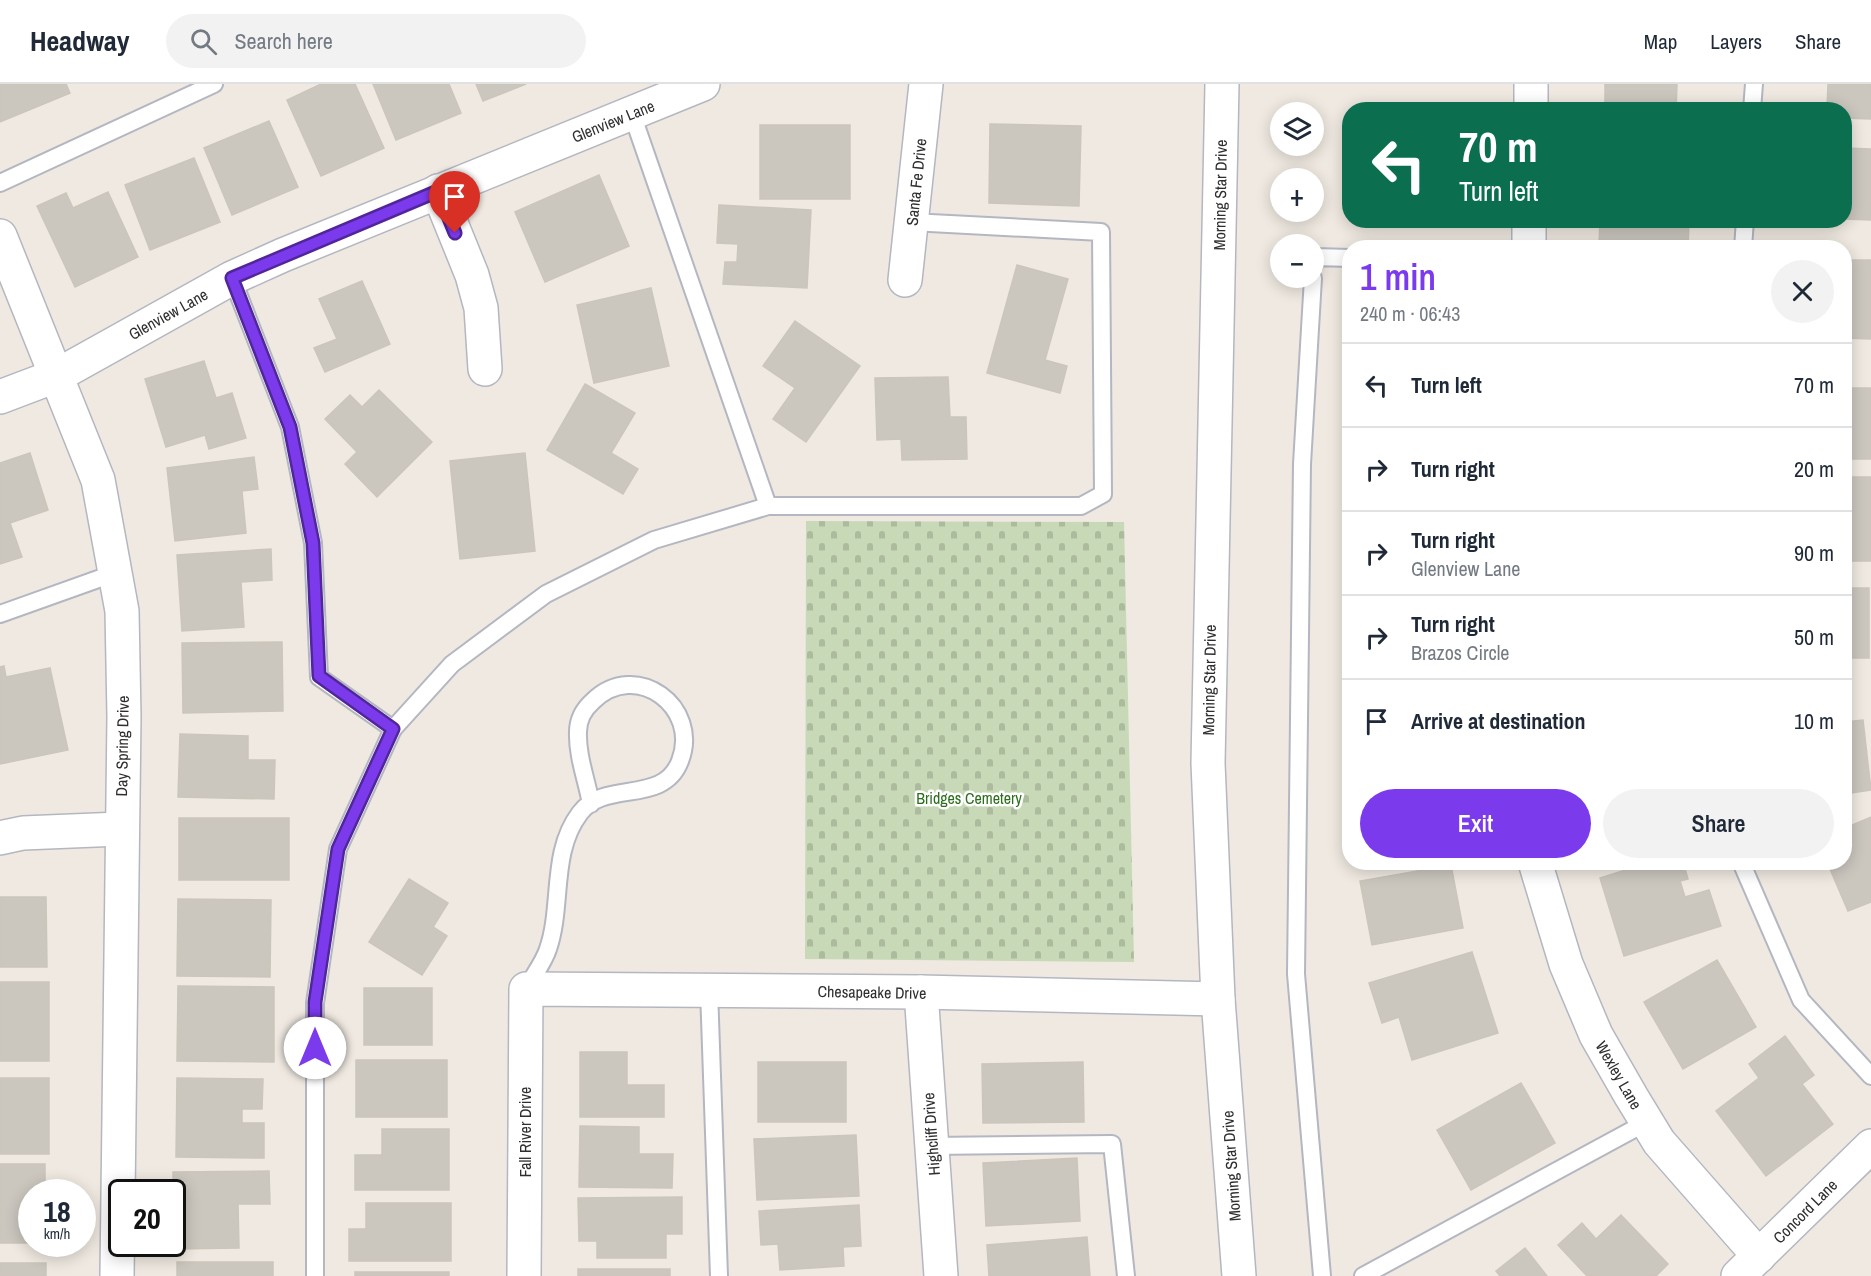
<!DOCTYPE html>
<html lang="en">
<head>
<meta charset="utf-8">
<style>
	:root { --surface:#fff; --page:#f2f2f3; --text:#1f2937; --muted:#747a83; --line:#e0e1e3; --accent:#7c3aed }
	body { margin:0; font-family:"Archivo Narrow",sans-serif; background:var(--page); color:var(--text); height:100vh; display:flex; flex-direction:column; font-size:22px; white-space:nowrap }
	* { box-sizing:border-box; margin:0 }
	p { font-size:20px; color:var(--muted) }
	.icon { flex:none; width:33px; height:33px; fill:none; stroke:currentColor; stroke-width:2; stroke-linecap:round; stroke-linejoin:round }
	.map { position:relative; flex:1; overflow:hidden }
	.details { position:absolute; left:1342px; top:156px; width:510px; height:630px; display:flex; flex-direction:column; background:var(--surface); border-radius:24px; box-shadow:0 3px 15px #0003 }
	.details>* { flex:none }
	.hud { position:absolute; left:1342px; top:18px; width:510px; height:126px; border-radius:24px; box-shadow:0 3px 15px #0003; background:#0b6e4f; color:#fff; overflow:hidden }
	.fabs { position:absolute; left:1270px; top:18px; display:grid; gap:12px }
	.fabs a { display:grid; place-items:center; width:54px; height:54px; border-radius:50%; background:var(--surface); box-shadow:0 3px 15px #0003; font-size:30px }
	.speed { position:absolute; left:18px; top:1095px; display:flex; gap:12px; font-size:30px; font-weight:700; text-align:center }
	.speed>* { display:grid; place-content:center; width:78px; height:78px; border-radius:50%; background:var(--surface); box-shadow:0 3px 15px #0003; line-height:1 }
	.speed small { font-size:15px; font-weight:400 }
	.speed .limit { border:3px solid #111; border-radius:9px; background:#fff; color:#111 }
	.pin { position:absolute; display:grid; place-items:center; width:51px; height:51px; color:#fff; margin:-62px -26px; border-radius:50% 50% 50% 0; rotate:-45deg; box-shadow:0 0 6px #0007 }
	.pin .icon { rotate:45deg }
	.me { position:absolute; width:66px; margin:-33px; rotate:0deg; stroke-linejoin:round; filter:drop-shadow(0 0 4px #0008) }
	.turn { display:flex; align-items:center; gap:21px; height:126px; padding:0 18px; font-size:27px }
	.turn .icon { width:78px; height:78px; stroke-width:2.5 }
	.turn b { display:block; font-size:42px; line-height:51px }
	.round { display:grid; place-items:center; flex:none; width:63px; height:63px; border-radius:32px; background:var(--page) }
	.headline { display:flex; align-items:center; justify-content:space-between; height:102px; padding:0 18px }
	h1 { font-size:36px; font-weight:600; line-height:45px; color:var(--accent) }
	.action { display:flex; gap:12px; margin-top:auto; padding:12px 18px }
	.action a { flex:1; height:69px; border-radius:36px; background:var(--accent); color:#fff; font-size:24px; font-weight:600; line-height:69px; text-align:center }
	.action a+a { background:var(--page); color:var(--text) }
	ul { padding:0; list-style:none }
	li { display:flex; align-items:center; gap:18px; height:84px; padding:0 18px; border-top:2px solid var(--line) }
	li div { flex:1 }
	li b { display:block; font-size:22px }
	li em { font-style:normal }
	header { display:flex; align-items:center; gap:36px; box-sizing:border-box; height:84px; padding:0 30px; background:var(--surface); border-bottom:2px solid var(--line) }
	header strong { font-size:28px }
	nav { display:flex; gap:33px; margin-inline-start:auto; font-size:21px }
	.search { width:420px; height:54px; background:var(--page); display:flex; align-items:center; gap:15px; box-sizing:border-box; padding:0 21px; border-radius:33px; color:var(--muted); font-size:22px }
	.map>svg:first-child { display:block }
	.cemetery { fill:url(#cemetery-stones) }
	.building { fill:#cbc7bf; stroke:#cbc5ba; stroke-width:1.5 }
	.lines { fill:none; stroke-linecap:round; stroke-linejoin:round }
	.lane-casing { stroke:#b4b7c1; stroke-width:20 }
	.street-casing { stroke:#b4b7c1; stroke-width:36 }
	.secondary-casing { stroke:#b4b7c1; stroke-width:36 }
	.lane { stroke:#fff; stroke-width:16 }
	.street { stroke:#fff; stroke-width:33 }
	.secondary { stroke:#fff; stroke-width:33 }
	.route-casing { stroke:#51269a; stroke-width:15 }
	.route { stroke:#7c3aed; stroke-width:10 }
	.labels { text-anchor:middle; stroke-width:5; stroke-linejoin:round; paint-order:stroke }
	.street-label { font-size:16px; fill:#2e2e2e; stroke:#fff }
	.park-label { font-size:16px; fill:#2c6e1b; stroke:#fff }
</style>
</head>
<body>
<header>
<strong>Headway</strong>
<div class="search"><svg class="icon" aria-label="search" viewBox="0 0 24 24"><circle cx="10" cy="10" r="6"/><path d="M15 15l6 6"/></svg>Search here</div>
<nav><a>Map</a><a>Layers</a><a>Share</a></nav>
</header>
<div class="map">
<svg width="1871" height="1192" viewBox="0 0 1871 1192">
	<defs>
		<pattern id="cemetery-stones" width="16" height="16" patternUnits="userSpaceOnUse" patternTransform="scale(1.5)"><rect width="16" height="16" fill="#c8d9b8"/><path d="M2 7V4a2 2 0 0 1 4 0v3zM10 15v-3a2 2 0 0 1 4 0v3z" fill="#acbb9e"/></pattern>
	</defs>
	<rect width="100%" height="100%" fill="#efe9e1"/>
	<path class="cemetery" d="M806,437L1124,438L1134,878L805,875Z"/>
	<g class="building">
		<path d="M0,0H66L70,9L0,38Z"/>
		<path d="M321,0H355L384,64L321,92L287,16Z"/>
		<path d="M373,0H449L461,29L396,56Z"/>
		<path d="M476,0H526L483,17Z"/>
		<path d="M1605,0H1677L1676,26H1605Z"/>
		<path d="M1828,0H1871V35L1845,34V26H1827Z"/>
		<path d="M269,37L298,103L232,131L204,64Z"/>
		<path d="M990,40L1081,42L1079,122L989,119Z"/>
		<rect x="760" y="41" width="90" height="74"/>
		<path d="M1845,64L1871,65V136L1845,135Z"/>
		<path d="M194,74L220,138L150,166L125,101Z"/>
		<path d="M599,91L629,162L545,198L515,128Z"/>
		<path d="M108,108L138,173L75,203L37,122L66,109L73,124Z"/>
		<path d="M719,121L811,126L807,204L723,200L725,178H737L738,160L717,159Z"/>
		<rect x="1389" y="136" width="65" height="6"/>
		<path d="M1600,136H1689L1688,164L1599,160Z"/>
		<path d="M1845,176H1871V255L1845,254Z"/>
		<path d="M1017,181L1068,195L1045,276L1067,282L1060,309L987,289Z"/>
		<path d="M362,197L390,260L325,288L314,264L337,255L319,215Z"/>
		<path d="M651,204L669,282L594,299L577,221Z"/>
		<path d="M795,237L860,282L806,358L773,335L795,304L763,282Z"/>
		<path d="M1346,243L1350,244V283H1345Z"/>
		<path d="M204,277L216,314L232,309L246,354L209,365L205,351L166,363L145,295Z"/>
		<path d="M948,293L950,333H966L967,375L902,376L901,355L877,356L875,294Z"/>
		<path d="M585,300L635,329L611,369L638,385L623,410L547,366Z"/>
		<rect x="1845" y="304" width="26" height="71"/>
		<path d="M379,306L432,358L377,413L345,380L357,368L325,335L350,311L362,323Z"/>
		<path d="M30,369L48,426L10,439L22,473L0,480V379Z"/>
		<path d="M525,369L535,467L460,475L450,377Z"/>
		<path d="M254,373L258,405L242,407L246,449L175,457L167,384Z"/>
		<rect x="1845" y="393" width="26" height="84"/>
		<path d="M271,465L272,496L241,498L244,543L182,547L177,471Z"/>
		<rect x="1845" y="504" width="24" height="70"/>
		<rect x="1348" y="526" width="2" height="34"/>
		<path d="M282,558L283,627L183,629L182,559Z"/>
		<path d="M4,582L6,593L50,584L68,666L0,680V583Z"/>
		<path d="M1863,636L1871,706L1845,710V638Z"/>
		<path d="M180,650L248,652V676H275L274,715L178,713Z"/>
		<path d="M1871,733V818L1848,827L1827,778H1845V744Z"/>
		<rect x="179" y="734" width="110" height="62"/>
		<path d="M1651,778H1683L1688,795L1680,797L1685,813L1709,806L1721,842L1624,872L1600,794Z"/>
		<path d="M1451,781L1463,844L1372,861L1360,797Z"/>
		<path d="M409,795L448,819L433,843L447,852L422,891L369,858Z"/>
		<path d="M0,813H46L47,883H0Z"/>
		<path d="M178,815L271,816L270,893L177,892Z"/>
		<path d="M1472,868L1498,949L1412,976L1399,933L1382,939L1369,899Z"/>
		<path d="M1717,876L1756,943L1683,985L1644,918Z"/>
		<rect x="0" y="898" width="49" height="79"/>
		<path d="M178,902L274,903V978L177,977Z"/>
		<rect x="364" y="904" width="68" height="57"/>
		<path d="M1785,952L1814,991L1802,1000L1833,1040L1766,1092L1716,1027L1759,994L1749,980Z"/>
		<path d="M580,968H627V1001H664V1033H580Z"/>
		<rect x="356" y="976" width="91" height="57"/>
		<rect x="758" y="978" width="88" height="60"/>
		<path d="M1083,978L1084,1038L983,1039L982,980Z"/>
		<rect x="0" y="994" width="49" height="76"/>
		<path d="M177,994L263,995L262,1025H242V1039H264V1074L176,1073Z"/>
		<path d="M1521,999L1555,1059L1471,1106L1437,1046Z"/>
		<path d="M580,1042L639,1043V1070H673L672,1104L579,1103Z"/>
		<path d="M382,1045H449V1106H355V1071H382Z"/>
		<path d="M856,1051L859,1112L757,1116L754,1055Z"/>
		<path d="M1077,1074L1080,1137L986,1142L983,1079Z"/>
		<path d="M0,1080H45V1108H32V1159H0Z"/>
		<path d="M269,1087L270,1120H238L239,1164L174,1165L173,1088Z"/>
		<path d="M682,1113V1150H666V1174H597V1157H579L578,1114Z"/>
		<path d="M366,1119H451V1177H349V1145H366Z"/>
		<path d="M859,1121L861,1162L843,1163L844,1182L780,1186L778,1160L761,1161L759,1127Z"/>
		<path d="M1621,1131L1668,1180L1656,1192H1587L1558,1161L1582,1139L1596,1155Z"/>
		<path d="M1087,1153L1090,1192H989L987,1161Z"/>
		<path d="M1525,1164L1547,1192H1500L1496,1187Z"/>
		<rect x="177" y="1178" width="96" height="14"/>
		<rect x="0" y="1179" width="46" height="13"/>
		<rect x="578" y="1185" width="92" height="7"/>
		<rect x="355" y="1188" width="94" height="4"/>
	</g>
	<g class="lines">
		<defs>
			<g id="lane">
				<path d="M1752,26L1754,0"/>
				<path d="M632,30L768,422"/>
				<path d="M0,99L214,0"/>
				<path d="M1743,164L1745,136"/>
				<path d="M1314,181L1315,173L1350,174"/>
				<path d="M232,194L290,343L313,459L319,593L393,645L338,765L315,919V1192"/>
				<path d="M1313,194L1302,380L1296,890L1322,1192"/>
				<path d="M0,530L115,489"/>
				<path d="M393,645L452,580L546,510L654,456L768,422H1081L1103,410L1101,148L911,138"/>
				<path d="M1741,778L1801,916L1871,992"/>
				<path d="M526,905C533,892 544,878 548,865C563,822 550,768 580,729C605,695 663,722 680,677C701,623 636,575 593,617C584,625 578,636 578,648C577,672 587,697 591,720"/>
				<path d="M709,906L719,1192"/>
				<path d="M931,1062L1112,1060L1126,1192"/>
				<path d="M1363,1192L1647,1038"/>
			</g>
			<g id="street">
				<path d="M1531,26V0"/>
				<path d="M438,107L472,191L481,224L485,285"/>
				<path d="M0,152L98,396L122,527L124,633L117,1192"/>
				<path d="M1529,164V136"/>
				<path d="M905,196L926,0"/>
				<path d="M0,313L58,291L232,194L283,171L703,0"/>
				<path d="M0,754L23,749L120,745"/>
				<path d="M1535,778L1566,880L1596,951L1631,1012L1659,1058L1759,1172"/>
				<path d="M921,908L941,1192"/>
				<path d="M524,1192L526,905L921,908L1218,915"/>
				<path d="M1738,1192L1871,1062"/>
			</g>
			<path id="secondary" d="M1222,0L1208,679L1218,915L1239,1192"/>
		</defs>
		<use href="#lane" class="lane-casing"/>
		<use href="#street" class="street-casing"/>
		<use href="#secondary" class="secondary-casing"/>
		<use href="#lane" class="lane"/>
		<use href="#street" class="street"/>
		<use href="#secondary" class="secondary"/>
	</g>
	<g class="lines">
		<defs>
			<path id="route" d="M315,964V918L338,765L393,645L319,592L313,459L290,343L232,194L438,107L455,149"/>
		</defs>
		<use href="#route" class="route-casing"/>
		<use href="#route" class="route"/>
	</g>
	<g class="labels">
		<g class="street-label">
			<text transform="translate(613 37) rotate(-22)" y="6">Glenview Lane</text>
			<text transform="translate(916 98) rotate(-84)" y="6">Santa Fe Drive</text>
			<text transform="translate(1220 111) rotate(-89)" y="6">Morning Star Drive</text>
			<text transform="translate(168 230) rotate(-29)" y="6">Glenview Lane</text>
			<text transform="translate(1209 596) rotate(-89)" y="6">Morning Star Drive</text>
			<text transform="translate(122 662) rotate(-89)" y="6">Day Spring Drive</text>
			<text transform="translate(872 908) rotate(1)" y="6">Chesapeake Drive</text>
			<text transform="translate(1619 991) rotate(60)" y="6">Wexley Lane</text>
			<text transform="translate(525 1048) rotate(-90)" y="6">Fall River Drive</text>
			<text transform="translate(931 1050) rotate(-94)" y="6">Highcliff Drive</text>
			<text transform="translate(1231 1082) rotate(-94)" y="6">Morning Star Drive</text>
			<text transform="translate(1805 1127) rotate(-45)" y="6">Concord Lane</text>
		</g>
		<g class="park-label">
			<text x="969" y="720">Bridges Cemetery</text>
		</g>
	</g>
</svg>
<div class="fabs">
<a><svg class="icon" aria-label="layers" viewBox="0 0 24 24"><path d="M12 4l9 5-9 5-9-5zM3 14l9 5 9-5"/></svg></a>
<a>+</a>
<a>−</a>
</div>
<div class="speed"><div>18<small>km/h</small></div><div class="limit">20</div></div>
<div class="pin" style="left:455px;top:149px;background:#d93025"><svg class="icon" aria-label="arrive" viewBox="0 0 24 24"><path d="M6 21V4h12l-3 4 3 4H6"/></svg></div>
<svg class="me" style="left:315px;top:964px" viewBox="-20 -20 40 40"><circle r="19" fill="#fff"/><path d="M0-13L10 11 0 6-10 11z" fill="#7c3aed"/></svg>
<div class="hud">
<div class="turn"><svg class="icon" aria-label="left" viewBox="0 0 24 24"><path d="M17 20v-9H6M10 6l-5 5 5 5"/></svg><div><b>70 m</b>Turn left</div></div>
</div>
<section class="details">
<div class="headline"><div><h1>1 min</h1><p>240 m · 06:43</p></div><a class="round"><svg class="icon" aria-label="close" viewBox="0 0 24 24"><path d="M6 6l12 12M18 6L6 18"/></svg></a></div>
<ul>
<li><svg class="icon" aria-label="left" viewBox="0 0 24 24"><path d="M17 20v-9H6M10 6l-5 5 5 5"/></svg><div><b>Turn left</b></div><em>70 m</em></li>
<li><svg class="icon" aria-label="right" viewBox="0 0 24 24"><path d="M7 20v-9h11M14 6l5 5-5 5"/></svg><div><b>Turn right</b></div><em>20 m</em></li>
<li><svg class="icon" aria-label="right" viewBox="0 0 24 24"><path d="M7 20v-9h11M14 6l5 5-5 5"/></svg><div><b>Turn right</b><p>Glenview Lane</p></div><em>90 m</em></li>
<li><svg class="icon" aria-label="right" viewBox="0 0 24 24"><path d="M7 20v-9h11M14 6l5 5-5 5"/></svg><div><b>Turn right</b><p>Brazos Circle</p></div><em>50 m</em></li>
<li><svg class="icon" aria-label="arrive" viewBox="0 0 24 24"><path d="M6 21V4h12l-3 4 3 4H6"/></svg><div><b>Arrive at destination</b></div><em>10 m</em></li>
</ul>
<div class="action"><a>Exit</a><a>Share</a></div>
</section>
</div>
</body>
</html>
